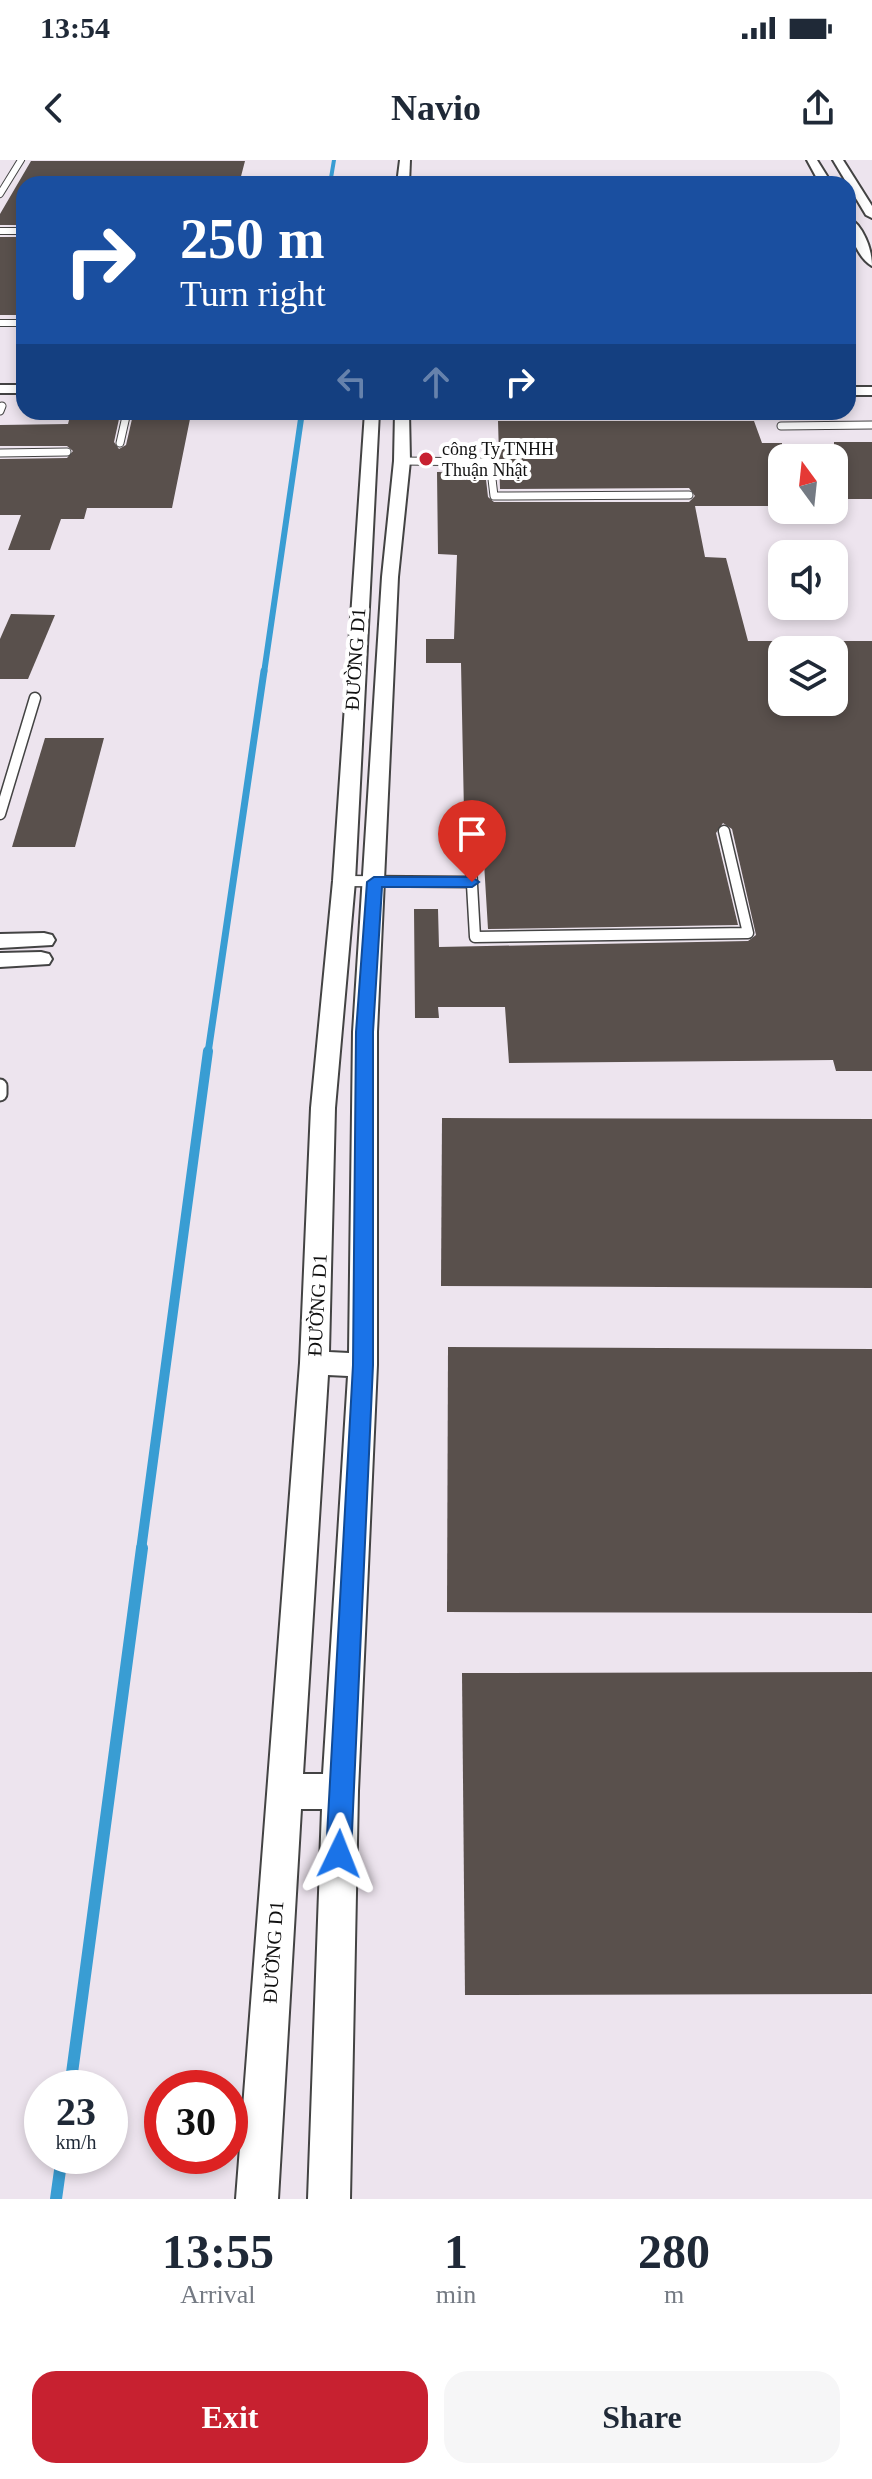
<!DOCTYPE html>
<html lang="en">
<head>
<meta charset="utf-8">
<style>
	:root { --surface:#fff; --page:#f6f6f7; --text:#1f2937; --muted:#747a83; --accent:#c72130 }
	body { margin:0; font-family:"Times New Roman",serif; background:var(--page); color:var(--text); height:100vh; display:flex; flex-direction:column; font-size:30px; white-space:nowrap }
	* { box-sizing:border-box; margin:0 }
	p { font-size:26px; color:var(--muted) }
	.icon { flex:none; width:44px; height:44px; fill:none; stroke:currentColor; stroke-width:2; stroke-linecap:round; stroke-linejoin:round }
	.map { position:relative; height:2039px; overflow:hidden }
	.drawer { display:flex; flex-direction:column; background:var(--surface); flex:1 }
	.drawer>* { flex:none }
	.hud { position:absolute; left:16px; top:16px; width:840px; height:244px; border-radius:24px; box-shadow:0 4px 12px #0003; background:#1a4fa0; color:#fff; overflow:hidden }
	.needle { width:52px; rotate:345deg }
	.fabs { position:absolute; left:768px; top:284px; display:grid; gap:16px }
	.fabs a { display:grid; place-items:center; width:80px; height:80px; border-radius:16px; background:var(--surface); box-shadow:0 4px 12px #0003; font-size:40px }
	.speed { position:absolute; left:24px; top:1910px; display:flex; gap:16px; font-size:40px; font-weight:700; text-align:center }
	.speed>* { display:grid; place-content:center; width:104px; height:104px; border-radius:50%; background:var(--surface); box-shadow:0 4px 12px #0003; line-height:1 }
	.speed small { font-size:20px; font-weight:400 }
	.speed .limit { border:12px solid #d22; background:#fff; color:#111 }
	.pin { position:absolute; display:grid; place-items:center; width:68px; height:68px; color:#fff; margin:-82px -34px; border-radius:50% 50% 50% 0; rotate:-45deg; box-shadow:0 0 8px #0007 }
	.pin .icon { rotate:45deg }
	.me { position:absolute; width:88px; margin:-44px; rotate:2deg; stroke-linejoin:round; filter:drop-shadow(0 0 6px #0008) }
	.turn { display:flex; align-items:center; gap:28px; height:168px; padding:0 32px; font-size:36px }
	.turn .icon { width:104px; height:104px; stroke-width:2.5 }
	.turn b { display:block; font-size:56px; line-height:68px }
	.lanes { display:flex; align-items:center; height:76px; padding:0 32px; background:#0003; justify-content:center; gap:40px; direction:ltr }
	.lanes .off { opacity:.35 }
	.eta { display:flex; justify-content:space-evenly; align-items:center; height:136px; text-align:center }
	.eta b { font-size:48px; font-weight:700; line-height:56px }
	.button { display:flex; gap:16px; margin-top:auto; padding:16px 32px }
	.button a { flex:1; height:92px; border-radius:24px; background:var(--accent); color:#fff; font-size:32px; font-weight:700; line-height:92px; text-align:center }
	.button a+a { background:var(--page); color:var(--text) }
	.status { display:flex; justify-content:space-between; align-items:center; height:56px; padding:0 40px; background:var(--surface); direction:ltr }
	.status svg { height:22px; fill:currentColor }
	header { display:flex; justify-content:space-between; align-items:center; height:104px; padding:0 32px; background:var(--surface); font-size:36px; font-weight:700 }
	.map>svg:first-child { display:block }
	.industrial { fill:#ede4ee; fill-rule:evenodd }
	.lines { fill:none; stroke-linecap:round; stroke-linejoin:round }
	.stream-far4 { stroke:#399dd3; stroke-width:4 }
	.stream-far3 { stroke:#399dd3; stroke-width:6 }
	.stream-far2 { stroke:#399dd3; stroke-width:7 }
	.stream-far1 { stroke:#399dd3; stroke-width:10 }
	.stream { stroke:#399dd3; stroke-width:12 }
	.building { fill:#59504c }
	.service-far3-casing { stroke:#434343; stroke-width:8 }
	.service-far2-casing { stroke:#434343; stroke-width:9 }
	.service-far1-casing { stroke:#434343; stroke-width:13 }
	.service-casing { stroke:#434343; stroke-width:17 }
	.minor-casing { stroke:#434343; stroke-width:4 }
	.service-far3 { stroke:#fff; stroke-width:6 }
	.service-far2 { stroke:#fff; stroke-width:7 }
	.service-far1 { stroke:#fff; stroke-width:10 }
	.service { stroke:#fff; stroke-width:13 }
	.minor { fill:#fff; fill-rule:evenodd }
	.route { fill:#1a73e8; stroke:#114b97; stroke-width:2 }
	.poi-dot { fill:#c72130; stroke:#fff; stroke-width:3 }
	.labels { text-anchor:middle; stroke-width:8; stroke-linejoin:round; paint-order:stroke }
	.far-poi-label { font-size:18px; fill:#101010; stroke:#fff; text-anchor:start }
	.street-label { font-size:20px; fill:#101010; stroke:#fff }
</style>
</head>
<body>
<div class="status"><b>13:54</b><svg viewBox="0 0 49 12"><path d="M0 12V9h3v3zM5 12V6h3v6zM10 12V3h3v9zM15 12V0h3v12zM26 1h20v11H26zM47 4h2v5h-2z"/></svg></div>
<header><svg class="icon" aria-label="back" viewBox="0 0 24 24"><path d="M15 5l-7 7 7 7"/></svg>Navio<svg class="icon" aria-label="share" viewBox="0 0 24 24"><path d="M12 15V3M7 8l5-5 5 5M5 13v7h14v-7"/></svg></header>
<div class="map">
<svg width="872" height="2039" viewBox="0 0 872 2039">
	<rect width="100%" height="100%" fill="#fffcf3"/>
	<path class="industrial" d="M0,0H872V2039H0ZM24,24H848V252H24ZM782,298H834V350H782ZM782,394H834V446H782ZM782,490H834V542H782ZM42,1928H110V1996H42ZM162,1928H230V1996H162Z"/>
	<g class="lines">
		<path class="stream-far4" d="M330,24L334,0"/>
		<path class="stream-far3" d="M264,513L302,252"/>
		<path class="stream-far2" d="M208,893L264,511"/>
		<path class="stream-far1" d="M141,1390L208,891"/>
		<g class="stream">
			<path d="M70,1928L142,1388"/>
			<path d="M56,2039L62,1996"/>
		</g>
	</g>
	<g class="building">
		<path d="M31,1H245L239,24H24V65H0V54Z"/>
		<rect x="0" y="77" width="24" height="78"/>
		<path d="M70,256L119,259L114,282L119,289L126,285L132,259H190L172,348H87L84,359H61L50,390H8L21,355H0V299L67,298L73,291L67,286H0V265L68,264Z"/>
		<path d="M498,261H754L762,283H782V346H695L705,397L726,398L748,481H782V542H834V481H872V911H836L833,900L509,903L505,847H438L439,858H415L414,749H438L439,787L748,781L756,775L732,669L723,663L716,673L738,765L488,769L481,653H464L461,503H426V479H454L457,395L438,394L437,312L485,311L488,337L494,342H689L695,336L689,328L500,329Z"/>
		<rect x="834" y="282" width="38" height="57"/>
		<path d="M11,454L55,455L28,519H0V479Z"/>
		<path d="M45,578H104L75,687H12Z"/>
		<path d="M442,958L872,959V1128L441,1126Z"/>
		<path d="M448,1187L872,1189V1453L447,1452Z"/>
		<path d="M872,1512V1834L465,1835L462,1513Z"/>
	</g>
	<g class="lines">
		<defs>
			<g id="service-far3">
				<path d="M0,34L21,0"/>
				<path d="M0,71H24"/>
				<path d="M0,163H24"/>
			</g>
			<g id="service-far2">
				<path d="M0,251L2,246"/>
				<path d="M781,266L872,265"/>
				<path d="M120,283L127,252"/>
				<path d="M0,293L67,292"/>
				<path d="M402,301L490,302L494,336L689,335"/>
			</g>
			<g id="service-far1">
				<path d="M0,654L35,538"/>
				<path d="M469,672L475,777L748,773L724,671"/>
				<path d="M344,721L472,722"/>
			</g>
			<path id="service" d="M0,926V934"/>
			<g id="minor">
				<path d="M400,0H410L409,24H397Z"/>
				<path d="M807,0H817L832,24H820Z"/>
				<path d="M833,0H843L872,46V58L866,55Z"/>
				<path d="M848,57C863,65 872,89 872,106C858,98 848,73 848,57Z"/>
				<rect x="0" y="225" width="24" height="8"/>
				<rect x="848" y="227" width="24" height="8"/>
				<path d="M365,252H379L355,721L335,948L329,1192L349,1193L353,872L382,417L394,301L395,252H409L410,301L398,417L377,872V1205L358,1631L350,2039H308L322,1649H301L278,2039H236L300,1203L311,948L333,721ZM328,1215L348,1216L323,1614H303Z"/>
				<path d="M44,773L52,775L55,780L52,785L0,788V774Z"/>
				<path d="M41,792L49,794L52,799L49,804L0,807V793Z"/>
			</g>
		</defs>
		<use href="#service-far3" class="service-far3-casing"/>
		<use href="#service-far2" class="service-far2-casing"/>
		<use href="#service-far1" class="service-far1-casing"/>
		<use href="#service" class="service-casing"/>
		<use href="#minor" class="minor-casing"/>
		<use href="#service-far3" class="service-far3"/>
		<use href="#service-far2" class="service-far2"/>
		<use href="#service-far1" class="service-far1"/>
		<use href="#service" class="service"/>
		<use href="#minor" class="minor"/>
	</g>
	<path class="route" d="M374,717H472L479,722L472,727H382L373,872V1205L351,1694L348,1703L339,1706L330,1703L326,1694L353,1205L356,872L367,722Z"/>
	<circle class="poi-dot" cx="426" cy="299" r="8"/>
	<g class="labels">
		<g class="far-poi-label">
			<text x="442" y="295">công Ty TNHH<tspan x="442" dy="21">Thuận Nhật</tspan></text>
		</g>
		<g class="street-label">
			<text transform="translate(355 499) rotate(-86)" y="7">ĐƯỜNG D1</text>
			<text transform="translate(317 1145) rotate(-87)" y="7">ĐƯỜNG D1</text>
			<text transform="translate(273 1792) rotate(-86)" y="7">ĐƯỜNG D1</text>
		</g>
	</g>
</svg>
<div class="fabs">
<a><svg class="needle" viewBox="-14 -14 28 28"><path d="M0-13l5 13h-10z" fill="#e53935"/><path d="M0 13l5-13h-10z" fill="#747a83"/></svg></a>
<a><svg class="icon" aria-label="sound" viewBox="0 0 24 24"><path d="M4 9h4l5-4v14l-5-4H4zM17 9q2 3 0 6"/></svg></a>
<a><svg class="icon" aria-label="layers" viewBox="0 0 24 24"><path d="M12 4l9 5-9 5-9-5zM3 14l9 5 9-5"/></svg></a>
</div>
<div class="speed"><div>23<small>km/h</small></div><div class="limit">30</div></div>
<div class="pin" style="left:472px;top:722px;background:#d93025"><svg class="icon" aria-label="arrive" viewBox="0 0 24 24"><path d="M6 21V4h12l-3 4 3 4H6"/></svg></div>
<svg class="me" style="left:339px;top:1694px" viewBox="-20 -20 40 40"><path d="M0-17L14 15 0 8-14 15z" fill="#1a73e8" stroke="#fff" stroke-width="4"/></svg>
<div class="hud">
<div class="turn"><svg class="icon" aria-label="right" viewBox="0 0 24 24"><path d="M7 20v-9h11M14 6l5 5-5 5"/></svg><div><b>250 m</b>Turn right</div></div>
<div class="lanes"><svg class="icon off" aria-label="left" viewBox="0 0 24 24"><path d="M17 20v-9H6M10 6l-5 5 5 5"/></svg><svg class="icon off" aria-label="ahead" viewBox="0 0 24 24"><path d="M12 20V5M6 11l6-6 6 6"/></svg><svg class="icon" aria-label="right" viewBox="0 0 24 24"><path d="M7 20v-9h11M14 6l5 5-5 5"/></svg></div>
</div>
</div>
<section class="drawer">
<div class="eta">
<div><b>13:55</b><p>Arrival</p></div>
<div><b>1</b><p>min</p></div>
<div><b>280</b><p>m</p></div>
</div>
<div class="button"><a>Exit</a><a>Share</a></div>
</section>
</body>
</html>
